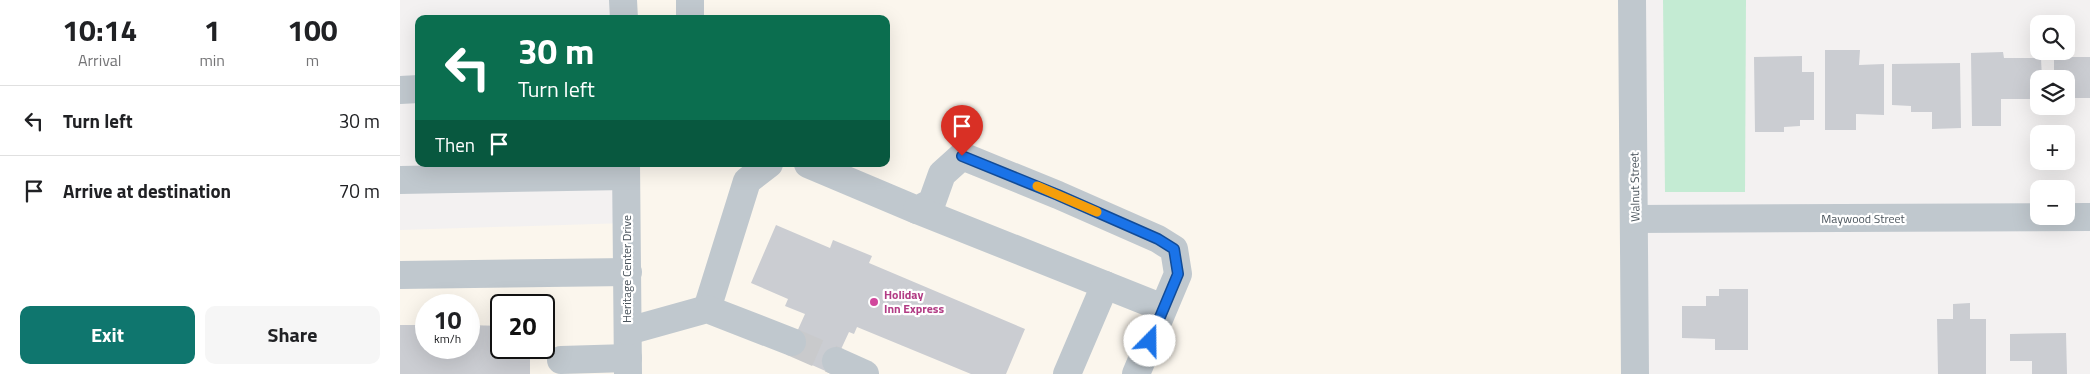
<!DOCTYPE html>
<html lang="en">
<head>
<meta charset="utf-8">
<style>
	:root { --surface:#fff; --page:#f6f6f6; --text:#202124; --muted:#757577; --line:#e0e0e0; --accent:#0f766e }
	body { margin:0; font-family:"Titillium Web",sans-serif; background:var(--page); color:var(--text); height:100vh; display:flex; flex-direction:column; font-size:19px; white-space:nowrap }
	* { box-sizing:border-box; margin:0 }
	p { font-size:16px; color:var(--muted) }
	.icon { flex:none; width:28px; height:28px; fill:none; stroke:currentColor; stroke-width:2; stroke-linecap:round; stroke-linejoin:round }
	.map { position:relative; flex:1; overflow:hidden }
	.panel { display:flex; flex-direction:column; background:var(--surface); width:400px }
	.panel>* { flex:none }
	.hud { position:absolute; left:15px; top:15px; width:475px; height:152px; border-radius:10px; box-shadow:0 5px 20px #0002; background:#0b6e4f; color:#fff; overflow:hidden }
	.tools { position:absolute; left:1630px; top:15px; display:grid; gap:10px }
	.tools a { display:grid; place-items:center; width:45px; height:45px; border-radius:10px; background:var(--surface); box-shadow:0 5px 20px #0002; font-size:25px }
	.speed { position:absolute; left:15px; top:294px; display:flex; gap:10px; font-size:25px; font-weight:700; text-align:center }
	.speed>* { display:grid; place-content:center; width:65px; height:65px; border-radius:50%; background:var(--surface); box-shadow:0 5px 20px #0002; line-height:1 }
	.speed small { font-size:12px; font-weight:400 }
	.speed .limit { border:2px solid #111; border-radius:8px; background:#fff; color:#111 }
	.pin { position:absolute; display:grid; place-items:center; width:42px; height:42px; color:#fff; margin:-51px -21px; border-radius:50% 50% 50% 0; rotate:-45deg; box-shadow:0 0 5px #0007 }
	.pin .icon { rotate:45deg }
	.me { position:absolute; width:55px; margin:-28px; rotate:22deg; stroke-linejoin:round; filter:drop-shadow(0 0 4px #0008) }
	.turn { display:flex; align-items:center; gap:18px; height:105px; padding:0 20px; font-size:22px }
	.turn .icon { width:65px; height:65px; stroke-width:2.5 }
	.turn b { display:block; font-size:35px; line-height:42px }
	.then { display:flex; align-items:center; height:48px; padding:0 20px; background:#0003; gap:10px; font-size:19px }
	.eta { display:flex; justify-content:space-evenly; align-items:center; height:85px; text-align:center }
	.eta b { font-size:30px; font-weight:700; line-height:35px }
	.action { display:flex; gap:10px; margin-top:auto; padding:10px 20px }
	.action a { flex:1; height:58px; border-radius:10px; background:var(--accent); color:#fff; font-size:20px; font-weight:700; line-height:58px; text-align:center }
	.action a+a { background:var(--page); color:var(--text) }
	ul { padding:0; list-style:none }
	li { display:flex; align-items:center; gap:15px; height:70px; padding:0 20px; border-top:1px solid var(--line) }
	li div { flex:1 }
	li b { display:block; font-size:19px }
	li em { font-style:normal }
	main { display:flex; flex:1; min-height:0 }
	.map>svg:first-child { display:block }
	.commercial { fill:#fbf6ed; fill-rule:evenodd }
	.green { fill:#c4ebd3 }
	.building { fill:#cbcdd2 }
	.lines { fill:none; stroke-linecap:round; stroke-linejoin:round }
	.minor-tunnel { stroke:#c9cacc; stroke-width:28; stroke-dasharray:28 14; stroke-linecap:butt }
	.minor { stroke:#c0c8ce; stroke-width:28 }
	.route-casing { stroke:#114b97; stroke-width:12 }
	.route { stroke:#1a73e8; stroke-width:9 }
	.slow { stroke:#f59e0b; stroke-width:9 }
	.hotel-dot { fill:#d1479c; stroke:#fff; stroke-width:2 }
	.labels { text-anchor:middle; stroke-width:4.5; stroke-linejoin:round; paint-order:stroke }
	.street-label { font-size:12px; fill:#4a545c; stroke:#fff }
	.hotel-label { font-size:12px; font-weight:bold; fill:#b23c85; stroke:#fff; text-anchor:start }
</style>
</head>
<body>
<main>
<section class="panel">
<div class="eta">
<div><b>10:14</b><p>Arrival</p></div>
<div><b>1</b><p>min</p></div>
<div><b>100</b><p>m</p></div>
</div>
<ul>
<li><svg class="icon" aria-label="left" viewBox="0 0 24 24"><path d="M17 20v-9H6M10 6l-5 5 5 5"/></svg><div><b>Turn left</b></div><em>30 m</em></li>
<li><svg class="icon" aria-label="arrive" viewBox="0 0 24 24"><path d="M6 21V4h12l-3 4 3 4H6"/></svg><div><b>Arrive at destination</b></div><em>70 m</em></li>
</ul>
<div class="action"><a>Exit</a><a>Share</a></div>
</section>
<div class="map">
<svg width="1690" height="374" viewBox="0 0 1690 374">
	<rect width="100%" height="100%" fill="#f3f1f1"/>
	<path class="commercial" d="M223,0H1232L1235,374H0V230L227,223L226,164H486V19H224ZM26,305H69V348H26ZM101,305H144V348H101Z"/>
	<path class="green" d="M1263,0H1346L1345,192H1265Z"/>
	<g class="building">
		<path d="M1425,50H1460L1459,65L1484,64V115L1456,114V130H1425Z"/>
		<path d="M1603,52L1604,58H1641L1642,79H1639V99H1601V126H1572L1571,53Z"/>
		<path d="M1402,56V72H1414V120H1400V126L1384,127V132H1355L1354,57Z"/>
		<path d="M1654,57H1690V98H1666V79H1654Z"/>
		<path d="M1560,63L1561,128L1532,129V112H1511V106L1492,105V64Z"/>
		<path d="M376,225L430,248L433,240L472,256L469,263L625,329L606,374H571L457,327L454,334L449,332L430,373L387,354L405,314L385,306L388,299L351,283Z"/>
		<path d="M1319,289H1348V350H1315V339L1282,338V306H1306V296H1319Z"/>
		<path d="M1570,303V319H1586V374H1538L1537,319H1553V304Z"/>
		<path d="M0,325H26V348H69V325L101,326V348H130V374H0Z"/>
		<path d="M1666,333L1667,374H1632V361H1610V334Z"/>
	</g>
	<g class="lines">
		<path class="minor-tunnel" d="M392,342L436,361"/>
		<g class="minor">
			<path d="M223,0L224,19"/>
			<path d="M290,0V19"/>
			<path d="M1232,0L1235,374"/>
			<path d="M0,90L19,89"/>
			<path d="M226,164L228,374"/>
			<path d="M408,164L517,210L532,202L542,174L562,156L658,195L758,239L774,249L778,274L736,374"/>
			<path d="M0,180L226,176"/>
			<path d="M517,210L763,308"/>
			<path d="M1235,219L1690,217"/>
			<path d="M0,275L228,272"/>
			<path d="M307,309L347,181L369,164"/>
			<path d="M228,331L307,309L392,342"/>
			<path d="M161,360L228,358"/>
			<path d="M436,361L465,374"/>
			<path d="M667,374L705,285"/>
		</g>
	</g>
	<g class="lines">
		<defs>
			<path id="route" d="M562,156L658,195L758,239L774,249L778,274L750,341"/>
		</defs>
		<use href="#route" class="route-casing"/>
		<use href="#route" class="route"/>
		<path class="slow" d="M637,186L697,212"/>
	</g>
	<circle class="hotel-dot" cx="474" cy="302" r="5"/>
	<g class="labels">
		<g class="street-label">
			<text transform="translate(1235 187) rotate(-91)" y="4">Walnut Street</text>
			<text x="1463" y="223">Maywood Street</text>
			<text transform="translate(227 269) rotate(-90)" y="4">Heritage Center Drive</text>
		</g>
		<g class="hotel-label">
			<text x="484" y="299">Holiday<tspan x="484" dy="14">Inn Express</tspan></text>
		</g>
	</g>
</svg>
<div class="tools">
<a><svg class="icon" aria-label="search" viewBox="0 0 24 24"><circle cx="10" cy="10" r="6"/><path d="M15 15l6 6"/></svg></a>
<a><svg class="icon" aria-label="layers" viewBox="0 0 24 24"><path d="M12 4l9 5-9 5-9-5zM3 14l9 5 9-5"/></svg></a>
<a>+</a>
<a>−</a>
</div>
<div class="speed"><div>10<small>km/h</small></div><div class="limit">20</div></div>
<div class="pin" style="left:562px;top:156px;background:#d93025"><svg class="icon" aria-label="arrive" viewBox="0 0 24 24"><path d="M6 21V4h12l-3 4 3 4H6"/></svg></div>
<svg class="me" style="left:750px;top:341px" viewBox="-20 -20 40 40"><circle r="19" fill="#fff"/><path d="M0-13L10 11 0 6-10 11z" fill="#1a73e8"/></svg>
<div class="hud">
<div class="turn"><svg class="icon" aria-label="left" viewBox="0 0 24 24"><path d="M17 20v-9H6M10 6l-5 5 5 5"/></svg><div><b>30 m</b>Turn left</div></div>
<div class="then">Then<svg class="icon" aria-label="arrive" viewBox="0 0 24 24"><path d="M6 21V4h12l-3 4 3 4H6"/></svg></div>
</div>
</div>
</main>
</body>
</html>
